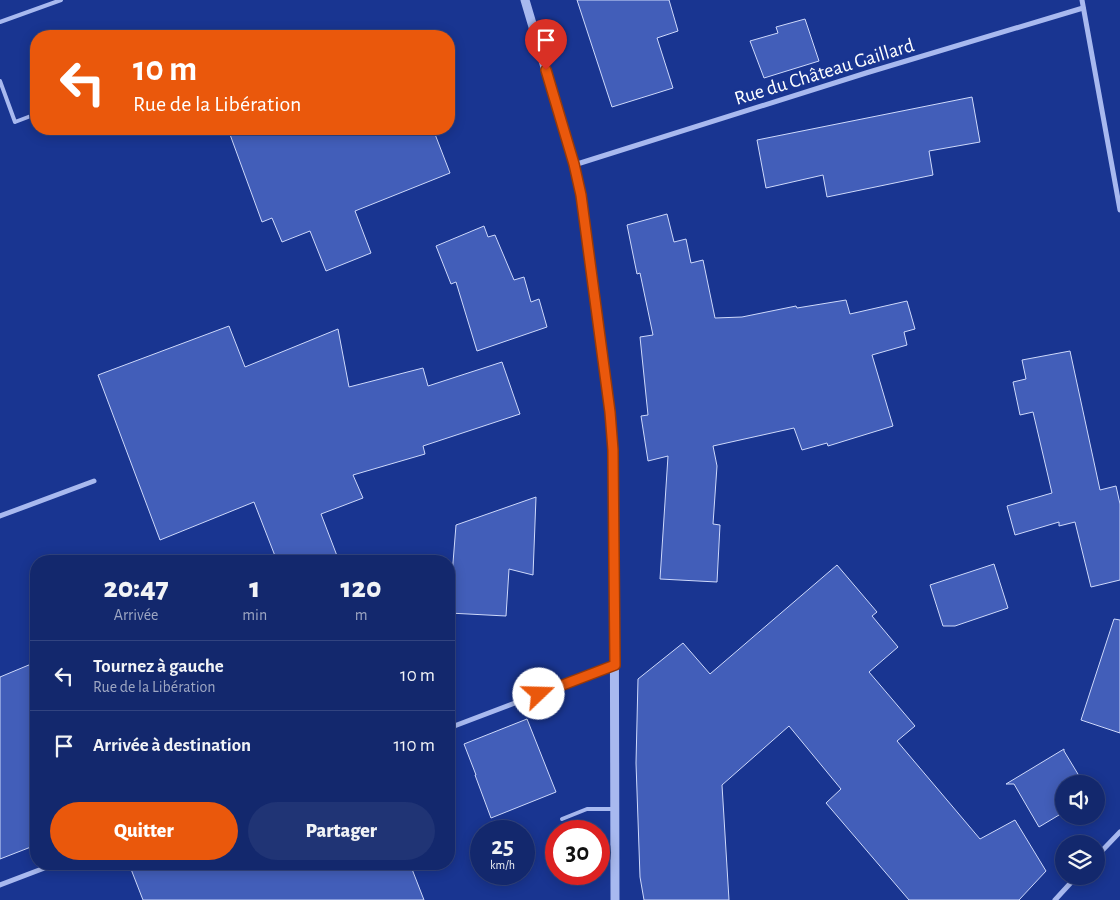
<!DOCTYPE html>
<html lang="fr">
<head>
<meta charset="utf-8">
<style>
	:root { --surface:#13286d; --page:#203475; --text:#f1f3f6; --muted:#9da6c2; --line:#324480; --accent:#ea580c }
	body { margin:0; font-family:"Alegreya Sans",sans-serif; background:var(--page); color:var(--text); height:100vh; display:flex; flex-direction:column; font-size:19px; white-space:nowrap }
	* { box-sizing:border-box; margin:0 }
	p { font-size:16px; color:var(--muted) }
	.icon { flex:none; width:28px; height:28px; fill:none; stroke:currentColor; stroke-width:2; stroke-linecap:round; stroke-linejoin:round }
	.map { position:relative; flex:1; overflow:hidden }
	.sheet { position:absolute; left:30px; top:555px; width:425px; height:315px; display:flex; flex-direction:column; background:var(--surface); border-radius:20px; box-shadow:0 2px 12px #0003,0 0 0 1px var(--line) }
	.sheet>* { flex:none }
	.banner { position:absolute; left:30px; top:30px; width:425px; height:105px; border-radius:20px; box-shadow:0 2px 12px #0003,0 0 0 1px var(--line); background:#ea580c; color:#fff; overflow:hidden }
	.buttons { position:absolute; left:1055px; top:775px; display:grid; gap:10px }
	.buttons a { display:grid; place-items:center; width:50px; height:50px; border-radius:50%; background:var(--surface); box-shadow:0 2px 12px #0003,0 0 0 1px var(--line); font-size:25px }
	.speed { position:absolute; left:470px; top:820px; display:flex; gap:10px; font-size:25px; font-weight:700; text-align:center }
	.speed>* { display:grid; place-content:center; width:65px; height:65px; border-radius:50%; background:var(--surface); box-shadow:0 2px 12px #0003,0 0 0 1px var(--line); line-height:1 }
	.speed small { font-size:12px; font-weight:400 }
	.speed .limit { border:8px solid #d22; background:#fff; color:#111 }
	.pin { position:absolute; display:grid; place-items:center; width:42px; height:42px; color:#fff; margin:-51px -21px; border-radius:50% 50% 50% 0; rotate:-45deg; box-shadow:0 0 5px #0007 }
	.pin .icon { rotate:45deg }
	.me { position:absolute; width:55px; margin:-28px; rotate:69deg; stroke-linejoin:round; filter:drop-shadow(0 0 4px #0008) }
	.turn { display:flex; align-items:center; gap:18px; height:105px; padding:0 20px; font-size:22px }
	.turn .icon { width:65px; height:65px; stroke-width:2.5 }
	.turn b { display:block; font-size:35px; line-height:42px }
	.eta { display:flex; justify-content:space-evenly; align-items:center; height:85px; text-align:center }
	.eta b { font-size:30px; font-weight:800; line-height:35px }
	.cta { display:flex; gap:10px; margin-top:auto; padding:10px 20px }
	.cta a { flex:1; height:58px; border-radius:30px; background:var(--accent); color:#fff; font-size:20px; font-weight:800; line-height:58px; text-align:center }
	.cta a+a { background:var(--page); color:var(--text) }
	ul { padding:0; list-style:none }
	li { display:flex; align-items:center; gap:15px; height:70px; padding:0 20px; border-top:1px solid var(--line) }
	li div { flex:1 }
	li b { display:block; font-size:19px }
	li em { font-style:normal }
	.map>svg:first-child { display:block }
	.building { fill:#425eb9; stroke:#ced9fb }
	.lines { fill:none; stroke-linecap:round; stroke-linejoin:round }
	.service { stroke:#a8b9ef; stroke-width:4 }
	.minor { stroke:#a8b9ef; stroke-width:5 }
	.tertiary { stroke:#a8b9ef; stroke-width:9 }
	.route-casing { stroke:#983908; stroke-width:12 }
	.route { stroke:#ea580c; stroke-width:9 }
	.labels { text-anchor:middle; stroke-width:5; stroke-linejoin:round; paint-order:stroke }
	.street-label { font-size:20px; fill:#fff; stroke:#193591 }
</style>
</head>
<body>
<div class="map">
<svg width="1120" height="900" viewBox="0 0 1120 900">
	<rect width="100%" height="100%" fill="#193591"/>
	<g class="building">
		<path d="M577,0H669L678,31L657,38L673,88L612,107Z"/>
		<path d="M805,19L819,61L764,78L750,41L778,33L776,27Z"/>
		<path d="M972,97L980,142L929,151L933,175L827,197L823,175L766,188L757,140Z"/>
		<path d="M228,129H433L450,173L355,211L371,253L326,271L310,231L282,242L272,218L262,222Z"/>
		<path d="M667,214L674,242L686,239L691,263L703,260L715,318L742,317L796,306L797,308L846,300L850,314L907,301L915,329L904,332L907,345L872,355L893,426L828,446L827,443L802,450L794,428L713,446L717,466L713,524L720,525L717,582L660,579L668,456L648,461L641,416L648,415L640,337L653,335L640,273L637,274L627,225Z"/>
		<path d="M484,226L488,237L495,235L514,280L524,277L531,302L539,299L547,327L477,351L456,282L451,284L436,246Z"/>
		<path d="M229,326L245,367L338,329L349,387L423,368L428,386L502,362L520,414L423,446L425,454L353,475L363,498L321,514L339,561H277L254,502L160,540L98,375Z"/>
		<path d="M1070,351L1100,490L1116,486L1120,504V580L1091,587L1075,522L1059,526V522L1015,535L1007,506L1052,493L1033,412L1020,415L1013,382L1026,379L1022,360Z"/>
		<path d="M536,497L533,575L509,569L506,616L449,613L456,525Z"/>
		<path d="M994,564L1008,608L955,626H943L930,585Z"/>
		<path d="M837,565L877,612L872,616L898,647L869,672L915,726L897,741L980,839L1015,820L1046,871L1019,900H909L826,803L841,789L789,726L722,785L729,900H644L640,877L636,763L638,679L683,643L710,674Z"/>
		<path d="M1114,619L1120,620V733L1081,720Z"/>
		<path d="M36,662V845L0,859V677Z"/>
		<path d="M527,719L556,792L491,818L475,775H476L464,744Z"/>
		<path d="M1064,749V751L1084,784H1064V812L1039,827L1014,784H1006Z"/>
		<path d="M129,864H410L424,900H143Z"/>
	</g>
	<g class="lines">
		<g class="service">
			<path d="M0,22L61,0"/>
			<path d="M0,81L15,122L36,114"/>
			<path d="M562,819L587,809H614"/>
		</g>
		<g class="minor">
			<path d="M1082,0L1120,210"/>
			<path d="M574,165L866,73L1083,8"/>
			<path d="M0,516L94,481"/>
			<path d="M449,728L615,665"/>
			<path d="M1096,857L1120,832"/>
			<path d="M0,885L55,864"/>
			<path d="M1055,900L1077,876"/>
		</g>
		<path class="tertiary" d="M525,0L574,165L581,195L610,412L613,449L614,488L615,900"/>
	</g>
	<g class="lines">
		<defs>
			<path id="route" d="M539,694L615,665L613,450L610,412L581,195L574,164L546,70"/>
		</defs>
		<use href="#route" class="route-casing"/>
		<use href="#route" class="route"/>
	</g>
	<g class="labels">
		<g class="street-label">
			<text transform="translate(824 71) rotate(-17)" y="7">Rue du Château Gaillard</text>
		</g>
	</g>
</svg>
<div class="buttons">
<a><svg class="icon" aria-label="sound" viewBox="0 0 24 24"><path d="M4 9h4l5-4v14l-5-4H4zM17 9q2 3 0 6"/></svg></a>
<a><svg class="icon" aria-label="layers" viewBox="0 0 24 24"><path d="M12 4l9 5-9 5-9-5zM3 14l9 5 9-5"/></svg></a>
</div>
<div class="speed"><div>25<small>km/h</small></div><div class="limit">30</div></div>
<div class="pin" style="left:546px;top:70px;background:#d93025"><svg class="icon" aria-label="arrive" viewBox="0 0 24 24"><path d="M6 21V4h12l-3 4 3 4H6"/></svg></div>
<svg class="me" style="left:539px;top:694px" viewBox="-20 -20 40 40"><circle r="19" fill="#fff"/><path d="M0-13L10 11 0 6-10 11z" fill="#ea580c"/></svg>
<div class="banner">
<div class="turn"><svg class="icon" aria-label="left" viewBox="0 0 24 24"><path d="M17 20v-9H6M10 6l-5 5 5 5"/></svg><div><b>10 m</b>Rue de la Libération</div></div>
</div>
<section class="sheet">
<div class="eta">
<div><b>20:47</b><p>Arrivée</p></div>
<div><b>1</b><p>min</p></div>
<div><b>120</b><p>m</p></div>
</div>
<ul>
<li><svg class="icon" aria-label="left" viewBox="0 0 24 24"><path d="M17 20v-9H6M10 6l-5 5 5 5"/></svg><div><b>Tournez à gauche</b><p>Rue de la Libération</p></div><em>10 m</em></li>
<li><svg class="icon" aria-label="arrive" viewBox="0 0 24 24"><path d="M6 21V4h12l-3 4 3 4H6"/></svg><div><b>Arrivée à destination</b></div><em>110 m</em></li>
</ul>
<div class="cta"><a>Quitter</a><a>Partager</a></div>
</section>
</div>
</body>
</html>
